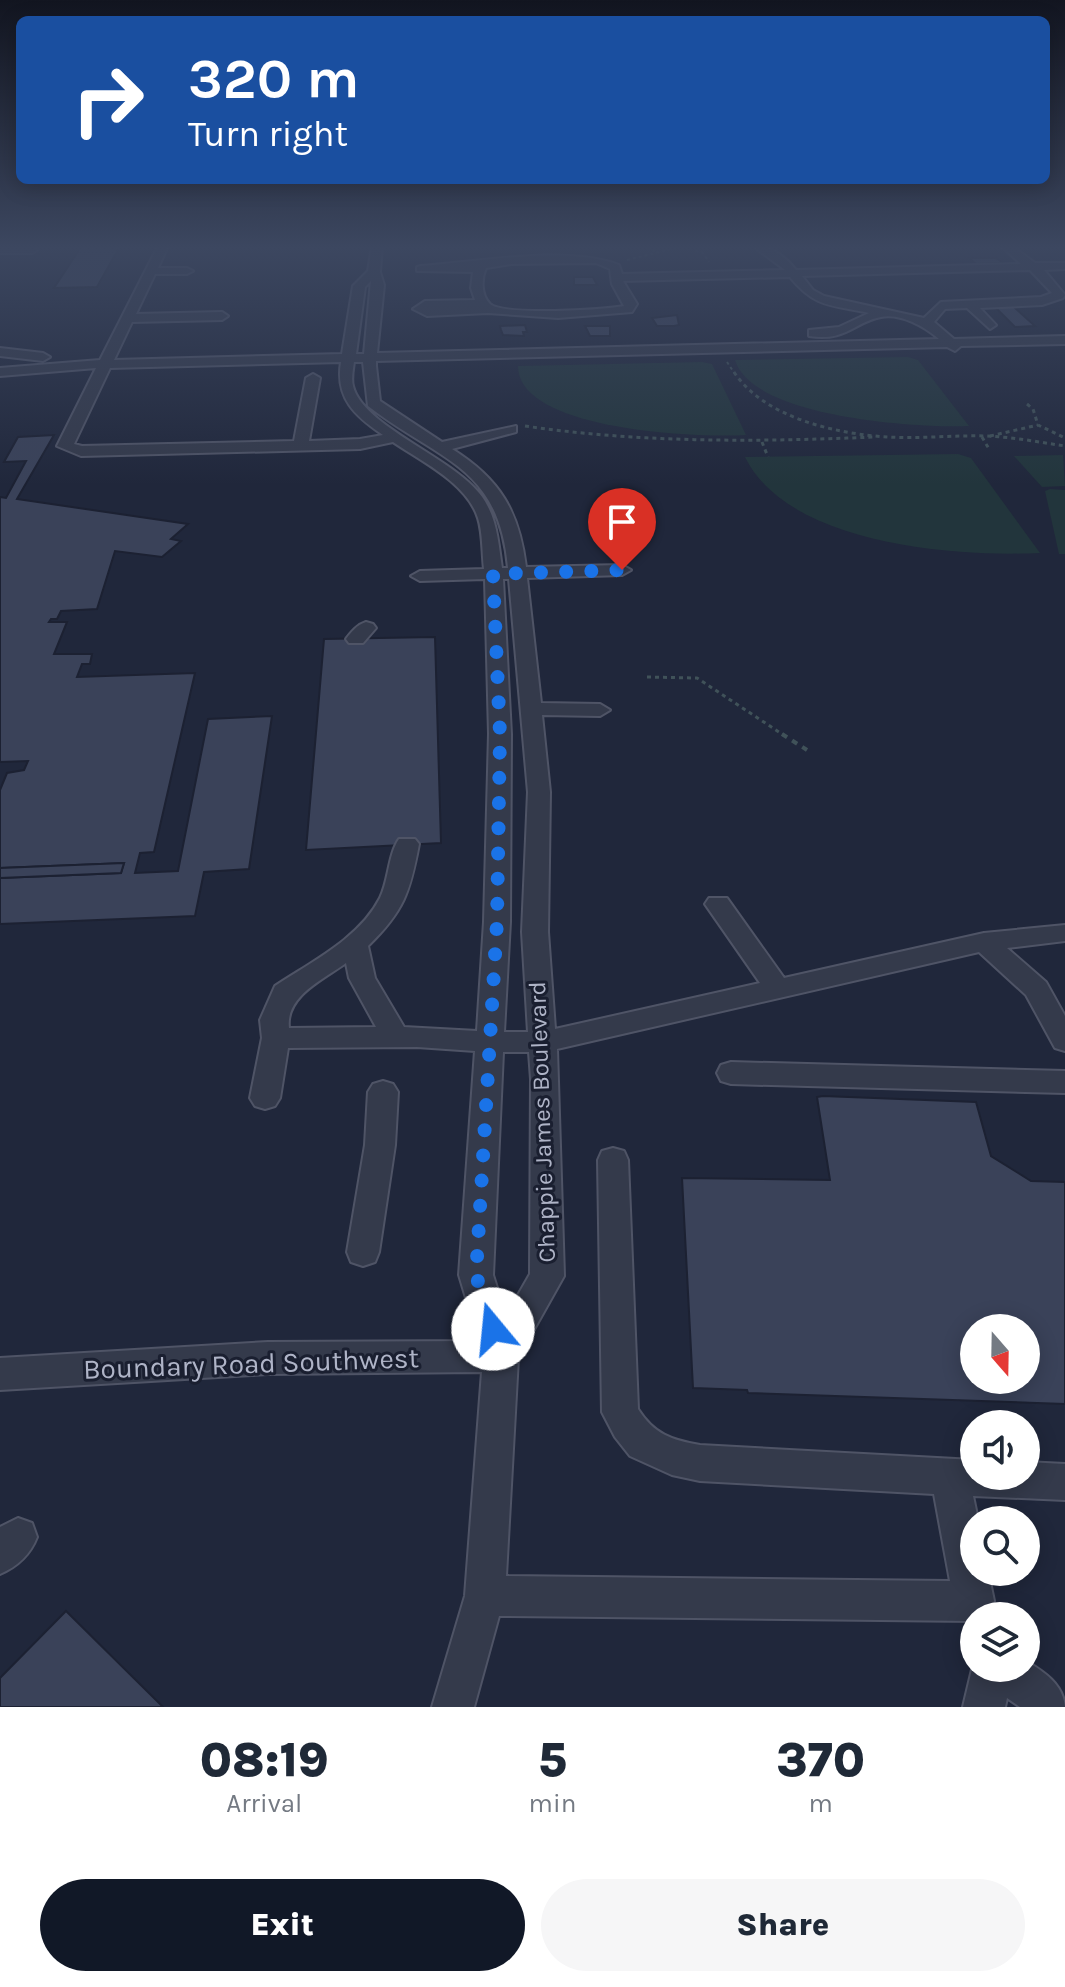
<!DOCTYPE html>
<html lang="en">
<head>
<meta charset="utf-8">
<style>
	:root { --surface:#fff; --page:#f6f6f7; --text:#1f2937; --muted:#747a83; --accent:#111827 }
	body { margin:0; font-family:Karla,sans-serif; background:var(--page); color:var(--text); height:100vh; display:flex; flex-direction:column; font-size:30px; white-space:nowrap }
	* { box-sizing:border-box; margin:0 }
	p { font-size:26px; color:var(--muted) }
	.icon { flex:none; width:44px; height:44px; fill:none; stroke:currentColor; stroke-width:2; stroke-linecap:round; stroke-linejoin:round }
	.map { position:relative; height:1707px; overflow:hidden }
	.sheet { display:flex; flex-direction:column; background:var(--surface); flex:1 }
	.sheet>* { flex:none }
	.hud { position:absolute; left:16px; top:16px; width:1034px; height:168px; border-radius:12px; box-shadow:0 4px 20px #0003; background:#1a4fa0; color:#fff; overflow:hidden }
	.needle { width:52px; rotate:160deg }
	.fabs { position:absolute; left:960px; top:1314px; display:grid; gap:16px }
	.fabs a { display:grid; place-items:center; width:80px; height:80px; border-radius:50%; background:var(--surface); box-shadow:0 4px 20px #0003; font-size:40px }
	.pin { position:absolute; display:grid; place-items:center; width:68px; height:68px; color:#fff; margin:-82px -34px; border-radius:50% 50% 50% 0; rotate:-45deg; box-shadow:0 0 8px #0007 }
	.pin .icon { rotate:45deg }
	.me { position:absolute; width:88px; margin:-44px; rotate:343deg; stroke-linejoin:round; filter:drop-shadow(0 0 6px #0008) }
	.turn { display:flex; align-items:center; gap:28px; height:168px; padding:0 40px; font-size:36px }
	.turn .icon { width:104px; height:104px; stroke-width:2.5 }
	.turn b { display:block; font-size:56px; line-height:68px }
	.eta { display:flex; justify-content:space-evenly; align-items:center; height:136px; text-align:center }
	.eta b { font-size:48px; font-weight:800; line-height:56px }
	.button { display:flex; gap:16px; margin-top:auto; padding:16px 40px }
	.button a { flex:1; height:92px; border-radius:48px; background:var(--accent); color:#fff; font-size:32px; font-weight:800; line-height:92px; text-align:center }
	.button a+a { background:var(--page); color:var(--text) }
	.map>svg:first-child { display:block }
	.green { fill:#22353c }
	.building { fill:#3a4259; stroke:#1c2132; stroke-width:2; fill-rule:evenodd }
	.lines { fill:none; stroke-linecap:round; stroke-linejoin:round }
	.minor-casing { stroke:#4f5466; stroke-width:4 }
	.path-far2 { stroke:#405259; stroke-width:2; stroke-dasharray:3 3; stroke-linecap:butt }
	.path-far1 { stroke:#405259; stroke-width:3; stroke-dasharray:4 4; stroke-linecap:butt }
	.path { stroke:#405259; stroke-width:4; stroke-dasharray:6 6; stroke-linecap:butt }
	.minor { fill:#343a4b; fill-rule:evenodd }
	.route { stroke:#1a73e8; stroke-width:14; stroke-dasharray:0 25.2 }
	.labels { text-anchor:middle; stroke-width:6; stroke-linejoin:round; paint-order:stroke }
	.street-label { font-size:24px; fill:#afb4c7; stroke:#1a1f30 }
	.near-street-label { font-size:28px; fill:#afb4c7; stroke:#1a1f30 }
</style>
</head>
<body>
<div class="map">
<svg width="1065" height="1707" viewBox="0 0 1065 1707">
	<rect width="100%" height="100%" fill="#20273b"/>
	<g class="green">
		<path d="M908,357L918,360L969,426C919,428 752,418 735,360Z"/>
		<path d="M702,362L712,364L746,435C700,438 518,431 518,366Z"/>
		<path d="M958,454L971,458L1040,553C955,557 788,545 745,457Z"/>
		<path d="M1063,455L1065,486L1042,487L1014,456Z"/>
		<path d="M1050,489L1065,490V554H1059L1045,491Z"/>
	</g>
	<g class="building">
		<path d="M120,246L97,287L54,288L81,247Z"/>
		<path d="M969,258H996L1003,263L976,264Z"/>
		<path d="M574,277H593L597,285H574Z"/>
		<path d="M995,307H1014L1035,326L1015,327Z"/>
		<path d="M677,315L679,325L674,326H657L652,318Z"/>
		<path d="M525,325L527,332H523L524,336L503,335L501,330L500,326Z"/>
		<path d="M585,326H610V336H590Z"/>
		<path d="M54,435L17,499L188,524L171,539L181,541L162,557L115,551L97,609L61,611L57,619H51L49,622H67L54,654H92L90,664H82L77,677L195,673L154,852L140,853L135,873L178,871L208,719L272,716L249,869L204,872L195,916L0,924V878L121,873L124,863L0,868V790L7,773L24,770L28,761L0,762V497L6,498L26,461L4,462L18,437Z"/>
		<path d="M435,637L441,843L306,850L324,639Z"/>
		<path d="M124,863L121,873L0,878V868Z"/>
		<path d="M823,1096L976,1102L991,1156L1031,1181L1065,1182V1404L748,1393L747,1390L693,1388L682,1178L830,1180L817,1097ZM974,1328H1026V1380H974Z"/>
		<path d="M66,1611L163,1707H0V1678Z"/>
	</g>
	<g class="lines">
		<defs>
			<g id="minor">
				<path d="M158,246H168L158,268H187L193,271L187,274H155L136,314L222,312L228,316L222,320L132,322L114,360L342,354L353,286L368,271L372,246H382L380,272L384,285L377,353L939,339C925,327 901,313 881,317C854,322 846,342 809,336V330L839,327L869,313C832,305 815,308 790,277L623,281L637,304L632,312L558,318L488,313L427,316L413,309L425,301L475,300L471,288L473,272L417,271V267L421,266C477,262 568,245 619,265L622,274L785,270L753,246C771,246 785,256 796,270L1021,264L1001,246H1012L1035,263H1065V269L1044,270L1065,295L1063,298L1042,305L980,308L996,325L990,329L967,308L945,309L934,322L954,339L1065,336V344L961,346L955,351L947,347L376,361V366L380,401L442,442L516,426V432L452,449C500,479 519,511 526,567L622,565L631,570L622,575L527,578L541,703L600,704L610,710L600,716L542,715L550,792L548,932L555,1029L760,983L705,904L709,898H727L784,978L984,933L1065,925V941L1007,948L1046,982L1065,1016V1051L1055,1048L1026,995L979,952L557,1049L564,1276L518,1358L506,1576L950,1581L934,1494L700,1481L672,1475L630,1456L615,1437L602,1412L598,1160L602,1151L613,1148L624,1151L628,1160L638,1409C654,1434 671,1440 700,1445L974,1460V1476H1026V1462L1065,1464V1500L973,1496L978,1520H974V1572H988L994,1601L988,1615L974,1616V1621L499,1616L474,1707H432L465,1596L482,1372L268,1374L0,1390V1358L268,1342L479,1341L459,1275L475,1051L417,1047L288,1048L280,1098L275,1106L265,1109L255,1106L250,1098L262,1038L260,1020L275,986C311,962 360,938 380,898C389,880 388,855 399,839H415L419,844C410,892 404,911 368,946L375,978L404,1027L477,1031L484,922L489,734L485,579L420,581L411,576L420,571L484,569C482,553 483,533 478,518C467,483 421,461 393,442L360,449L81,456L57,446L96,368L0,376V368L100,360ZM596,263L610,269L612,284L624,306C604,310 503,316 490,304C481,295 481,279 486,268L511,264ZM1030,270L1052,293L1041,297L941,302L924,318L824,296L813,290L802,276ZM371,281L364,354H356L365,287ZM341,362C335,398 355,416 383,435L360,439L309,441L320,378L313,374L306,378L294,441L82,446L74,444L110,368ZM354,362H363L368,406C439,461 499,465 508,568H502C498,541 497,515 479,493C452,458 362,425 353,386C351,379 353,369 354,362ZM503,579H509L528,792L522,932L528,1032H504L510,922L511,734ZM346,963L349,978L376,1027L289,1028C285,996 324,979 346,963ZM503,1052H529L531,1079L530,1274L506,1316L493,1275Z"/>
				<path d="M0,247H32L37,250L32,253H0Z"/>
				<path d="M0,348L43,353L50,357L43,361L0,356Z"/>
				<path d="M366,622L373,624L376,628L363,643H349L346,639C352,631 357,625 366,622Z"/>
				<path d="M731,1062L1065,1071V1093L731,1084L721,1081L717,1073L721,1065Z"/>
				<path d="M383,1081L393,1084L398,1092L395,1145L379,1252L375,1262L363,1266L351,1262L347,1252L365,1145L368,1092L373,1084Z"/>
				<path d="M18,1518L32,1523L37,1537C30,1555 18,1566 0,1574V1527Z"/>
				<path d="M974,1661V1668H1026V1661C1044,1672 1063,1684 1065,1707H1020L1007,1698L1005,1707H963Z"/>
			</g>
		</defs>
		<use href="#minor" class="minor-casing"/>
		<g class="path-far2">
			<path d="M635,246L655,251"/>
			<path d="M684,247L703,253L709,262"/>
			<path d="M627,260L683,246"/>
			<path d="M727,362L735,374"/>
		</g>
		<g class="path-far1">
			<path d="M734,372C764,418 837,434 888,437C920,439 953,435 986,436C1012,437 1039,442 1065,446"/>
			<path d="M1027,404L1033,409L1038,425L1065,438"/>
			<path d="M525,426C641,443 758,442 875,437"/>
			<path d="M990,436L1038,425"/>
			<path d="M982,437L989,449"/>
			<path d="M762,442L768,457"/>
			<path d="M647,677L697,678L785,736"/>
		</g>
		<path class="path" d="M782,734L807,750"/>
		<use href="#minor" class="minor"/>
	</g>
	<linearGradient id="sky" x2="0" y2="1"><stop stop-color="#121520"/><stop offset="0.51" stop-color="#3c4760"/><stop offset="1" stop-color="#3c4760" stop-opacity="0"/></linearGradient>
	<rect width="1065" height="485" fill="url(#sky)"/>
	<g class="lines">
		<path class="route" d="M493,1329L476,1275L497,922L500,734L493,574L622,570"/>
	</g>
	<g class="labels">
		<g class="street-label">
			<text transform="translate(542 1122) rotate(-92)" y="8">Chappie James Boulevard</text>
		</g>
		<g class="near-street-label">
			<text transform="translate(251 1363) rotate(-2)" y="10">Boundary Road Southwest</text>
		</g>
	</g>
</svg>
<div class="fabs">
<a><svg class="needle" viewBox="-14 -14 28 28"><path d="M0-13l5 13h-10z" fill="#e53935"/><path d="M0 13l5-13h-10z" fill="#747a83"/></svg></a>
<a><svg class="icon" aria-label="sound" viewBox="0 0 24 24"><path d="M4 9h4l5-4v14l-5-4H4zM17 9q2 3 0 6"/></svg></a>
<a><svg class="icon" aria-label="search" viewBox="0 0 24 24"><circle cx="10" cy="10" r="6"/><path d="M15 15l6 6"/></svg></a>
<a><svg class="icon" aria-label="layers" viewBox="0 0 24 24"><path d="M12 4l9 5-9 5-9-5zM3 14l9 5 9-5"/></svg></a>
</div>
<div class="pin" style="left:622px;top:570px;background:#d93025"><svg class="icon" aria-label="arrive" viewBox="0 0 24 24"><path d="M6 21V4h12l-3 4 3 4H6"/></svg></div>
<svg class="me" style="left:493px;top:1329px" viewBox="-20 -20 40 40"><circle r="19" fill="#fff"/><path d="M0-13L10 11 0 6-10 11z" fill="#1a73e8"/></svg>
<div class="hud">
<div class="turn"><svg class="icon" aria-label="right" viewBox="0 0 24 24"><path d="M7 20v-9h11M14 6l5 5-5 5"/></svg><div><b>320 m</b>Turn right</div></div>
</div>
</div>
<section class="sheet">
<div class="eta">
<div><b>08:19</b><p>Arrival</p></div>
<div><b>5</b><p>min</p></div>
<div><b>370</b><p>m</p></div>
</div>
<div class="button"><a>Exit</a><a>Share</a></div>
</section>
</body>
</html>
